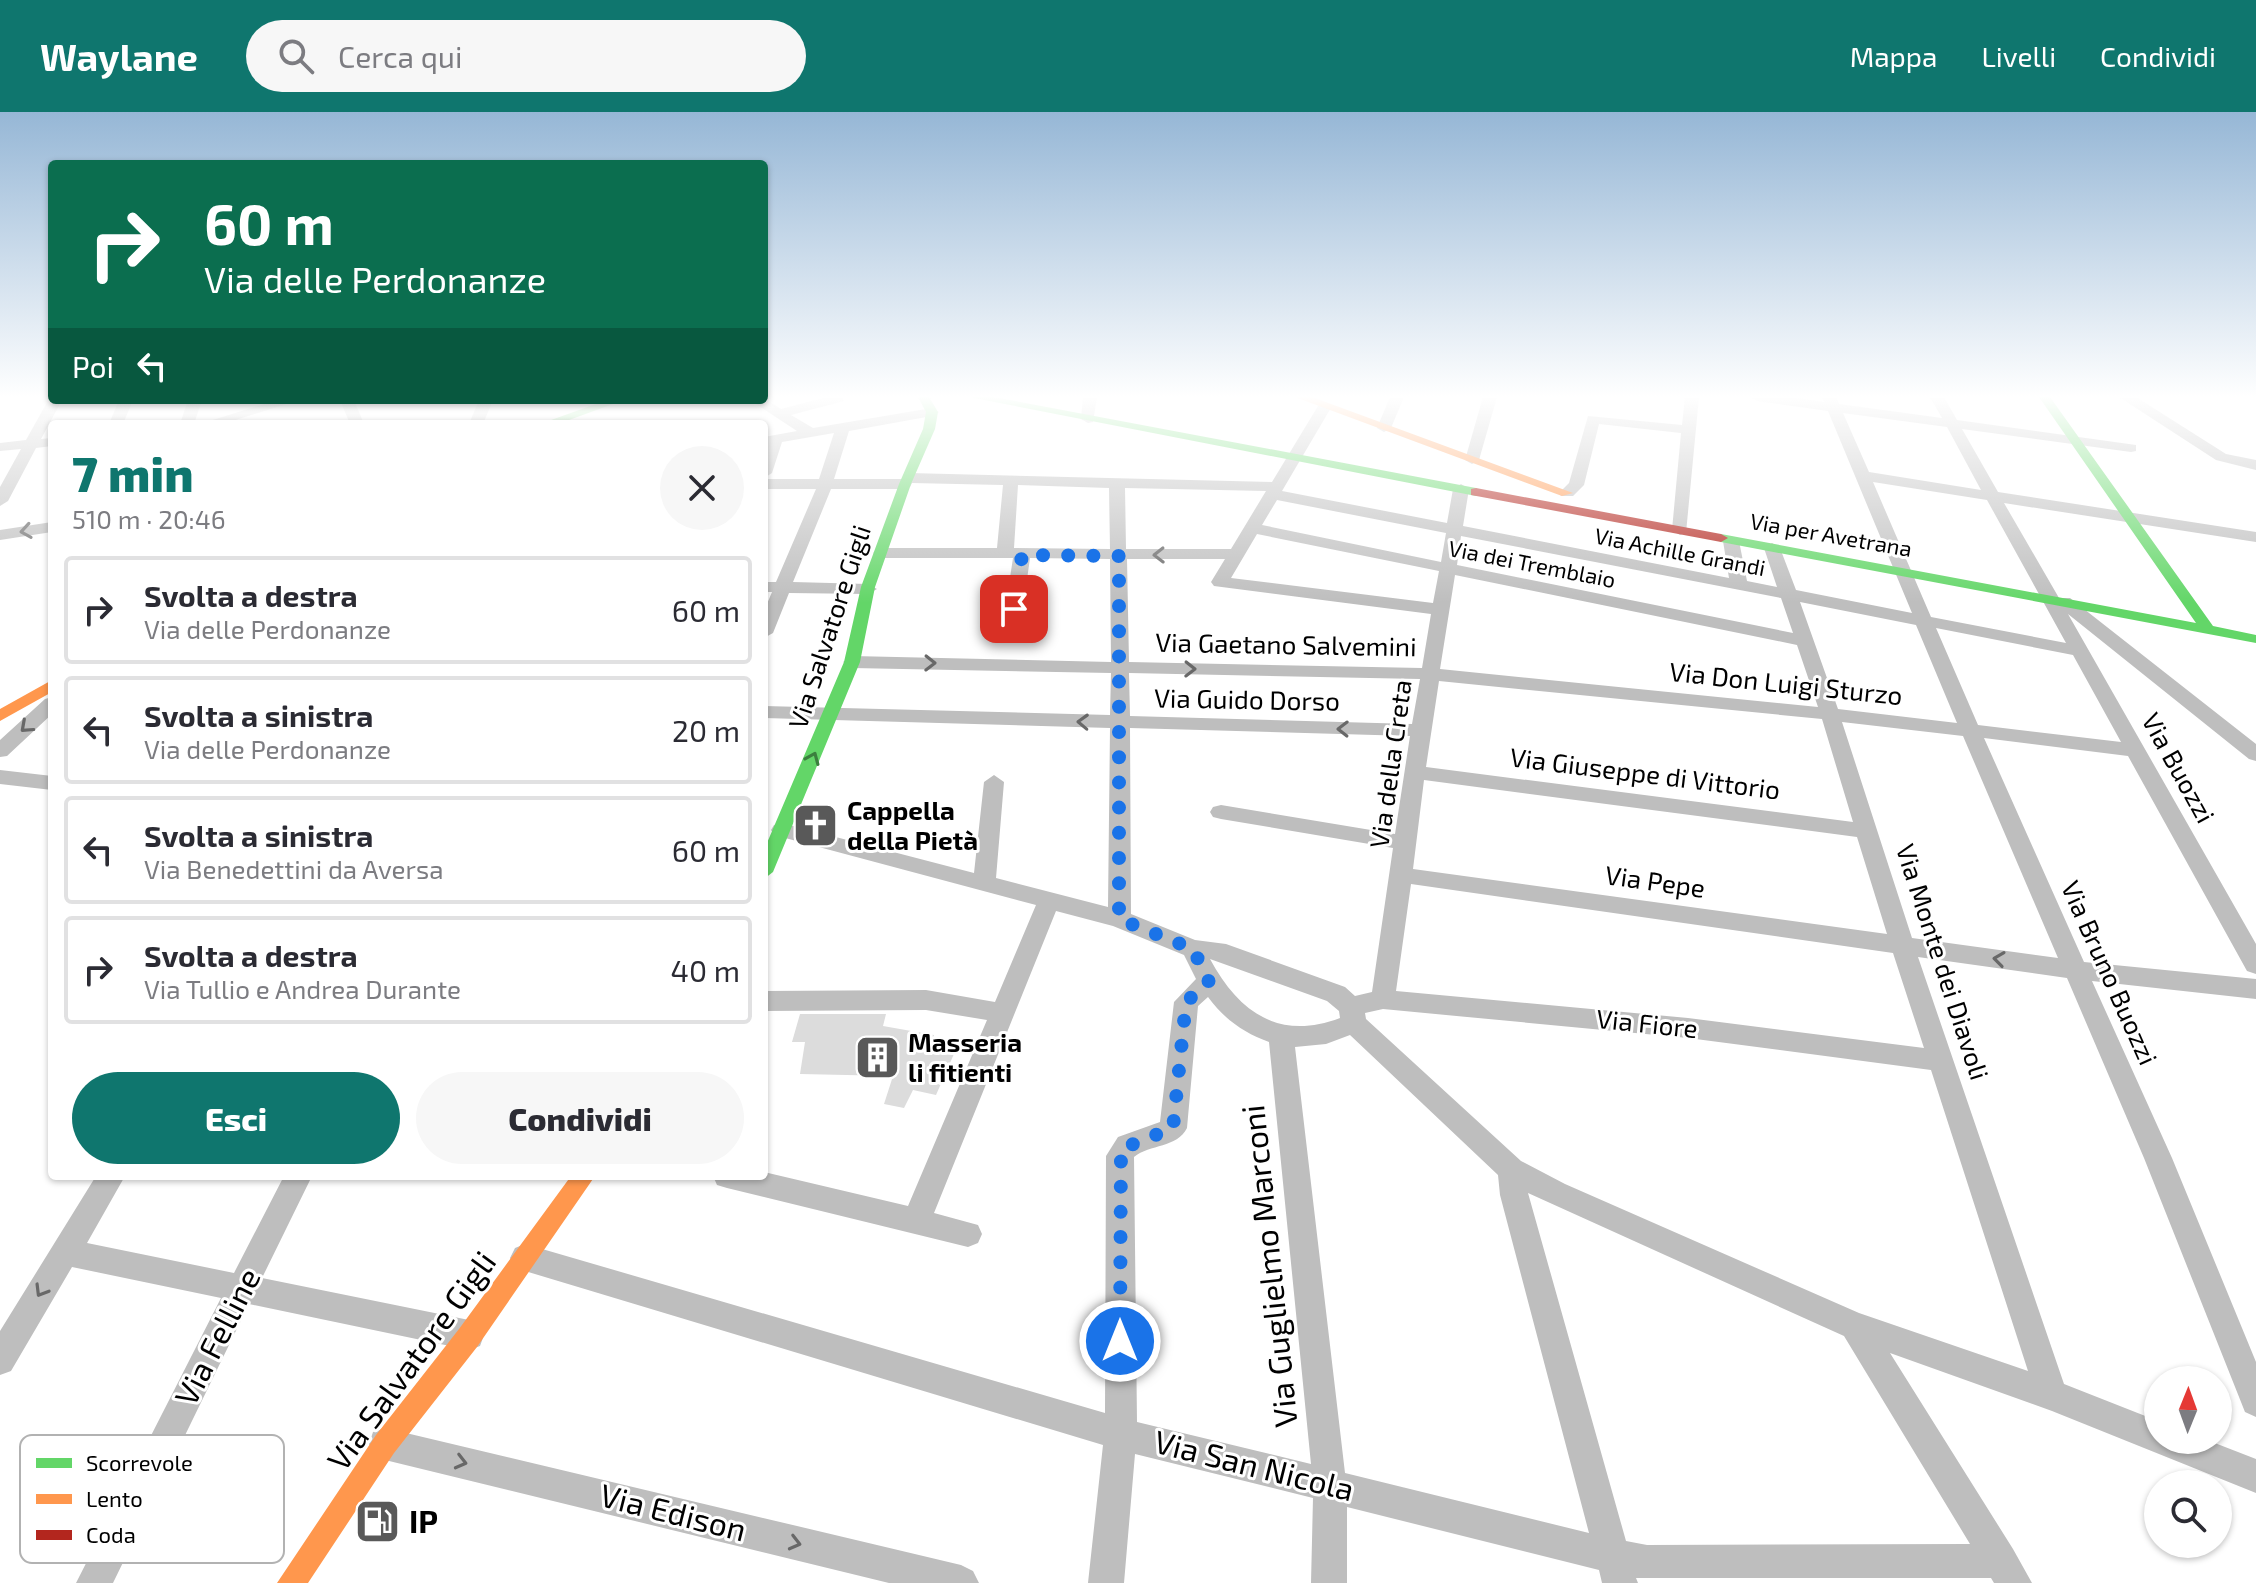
<!DOCTYPE html>
<html lang="it">
<meta charset="utf-8">
<style>
:root{--surface:#fff;--page:#f7f7f7;--text:#2b2b33;--muted:#7c7c81;--line:#e1e1e2;--accent:#0f766e}
body{margin:0;font-family:"Exo 2",sans-serif;background:var(--page);color:var(--text);height:100vh;display:flex;flex-direction:column;font-size:30px;white-space:nowrap}
*{box-sizing:border-box;margin:0}
p{font-size:26px;color:var(--muted)}
.icon{flex:none;width:44px;height:44px;fill:none;stroke:currentColor;stroke-width:2;stroke-linecap:round;stroke-linejoin:round}
.map{position:relative;flex:1;overflow:hidden}
.sheet{position:absolute;left:48px;top:308px;width:720px;height:760px;display:flex;flex-direction:column;background:var(--surface);border-radius:8px;box-shadow:0 2px 6px #0004}
.sheet>*{flex:none}
.guide{position:absolute;left:48px;top:48px;width:720px;height:244px;border-radius:8px;box-shadow:0 2px 6px #0004;background:#0b6e4f;color:#fff;overflow:hidden}
.needle{width:52px;rotate:1deg}
.fabs{position:absolute;left:2144px;top:1254px;display:grid;gap:16px}
.fabs a{display:grid;place-items:center;width:88px;height:88px;border-radius:50%;background:var(--surface);box-shadow:0 2px 6px #0004;font-size:40px}
.pin{position:absolute;display:grid;place-items:center;width:68px;height:68px;color:#fff;margin:-34px;border-radius:16px;box-shadow:0 4px 12px #0006}
.me{position:absolute;width:88px;margin:-44px;rotate:0deg;stroke-linejoin:round;filter:drop-shadow(0 0 6px #0008)}
.turn{display:flex;align-items:center;gap:28px;height:168px;padding:0 24px;font-size:36px}
.turn .icon{width:104px;height:104px;stroke-width:2.5}
.turn b{display:block;font-size:56px;line-height:68px}
.then{display:flex;align-items:center;height:76px;padding:0 24px;background:#0003;gap:16px;font-size:30px}
.round{display:grid;place-items:center;flex:none;width:84px;height:84px;border-radius:42px;background:var(--page)}
.headline{display:flex;align-items:center;justify-content:space-between;height:136px;padding:0 24px}
h1{font-size:48px;font-weight:800;line-height:60px;color:var(--accent)}
.cta{display:flex;gap:16px;margin-top:auto;padding:16px 24px}
.cta a{flex:1;height:92px;border-radius:48px;background:var(--accent);color:#fff;font-size:32px;font-weight:800;line-height:92px;text-align:center}
.cta a+a{background:var(--page);color:var(--text)}
ul{padding:0;list-style:none}
li{display:flex;align-items:center;gap:24px;height:108px;margin:0 16px 12px;padding:0 8px;border:4px solid var(--line);border-radius:8px}
li div{flex:1}
li b{display:block;font-size:30px}
li em{font-style:normal}
header{display:flex;align-items:center;gap:48px;box-sizing:border-box;height:112px;padding:0 40px;background:var(--accent);color:#fff}
header strong{font-size:38px}
nav{display:flex;gap:44px;margin-inline-start:auto;font-size:28px}
.search{width:560px;height:72px;background:var(--page);display:flex;align-items:center;gap:20px;box-sizing:border-box;padding:0 28px;border-radius:44px;color:var(--muted);font-size:30px}
.map>svg:first-child{display:block}
.building{fill:#dcdcdc}
.lines{fill:none;stroke-linecap:round;stroke-linejoin:round}
.street{fill:#bebebe;fill-rule:evenodd}
.fast{fill:#63d668;fill-rule:evenodd}
.slow{fill:#ff974d;fill-rule:evenodd}
.jam{fill:#b3261e;fill-rule:evenodd}
.oneway{stroke:#686868}
.oneway2{stroke:#3b803e}
.route{stroke:#1a73e8;stroke-width:14;stroke-dasharray:0 25.2}
.labels{text-anchor:middle;stroke-width:6;stroke-linejoin:round;paint-order:stroke}
.far-street-label{font-size:22px;fill:#000;stroke:#fff}
.street-label{font-size:26px;fill:#000;stroke:#fff}
.poi-label{font-size:26px;font-weight:bold;fill:#000;stroke:#fff;text-anchor:start}
.near-street-label{font-size:32px;fill:#000;stroke:#fff}
.near-poi-label{font-size:32px;font-weight:bold;fill:#000;stroke:#fff;text-anchor:start}
.key{fill:#fff;stroke:#b2b2b2;stroke-width:2}
.key-label{font-size:22px;fill:#000}
</style>
<header>
<strong>Waylane</strong>
<div class="search"><svg class="icon" aria-label="search" viewBox="0 0 24 24"><circle cx="10" cy="10" r="6"/><path d="M15 15l6 6"/></svg>Cerca qui</div>
<nav><a>Mappa</a><a>Livelli</a><a>Condividi</a></nav>
</header>
<div class="map">
<svg width="2256" height="1471" viewBox="0 0 2256 1471">
<rect width="100%" height="100%" fill="#fff"/>
<!-- building -->
<path class="building" d="M800 902H886L883 914 934 923 932 929 957 935 936 983 913 978 904 996 884 992 893 964 800 962 805 930H792Z"/>
<g class="lines">
<!-- street -->
<path class="street" d="M50 285 62 288 41 327 52 326V334L36 336 8 389 0 394V375L21 337 0 339V331L26 328Z
M827 285H841L844 289 791 303 813 316 932 296 939 300 932 304 849 319 834 367H902L904 363 909 361 1272 370 1318 294 1325 290 1332 294 1282 379 1447 411 1453 377 1461 372 1469 377 1463 414 1729 466 1723 429 1731 424 1739 429 1747 469 1777 475 1764 436 1772 431 1780 436 1796 478 1912 501 1828 299 1757 289 1750 285H1790L1824 290 1822 285H1836L1839 292 1942 306 1930 285H1944L1957 308 2136 333V339L2131 340 1962 317 1998 380 2256 420V430L2004 391 2059 486H2070L2256 632V649L2249 647 2068 502 2256 832V862L2247 859 2128 644 1984 626 2084 850 2256 867V887L2092 869 2172 1046 2256 1250V1305L2245 1300 2144 1046 2067 866 1918 845 2064 1272 2158 1309V1328H2207L2256 1347V1381L2052 1299 1890 1241 2013 1437 2032 1471H1994L1991 1466H1636L1638 1471H1602L1599 1458 1347 1395V1471H1311L1313 1386 1135 1342 1124 1471H1088L1103 1333 515 1156 510 1146 515 1136 525 1132 1105 1301 1106 1044 1118 1025 1160 1010 1174 890 1196 867 1184 843 1113 814 1056 799 934 1101 978 1113 982 1122 978 1131 968 1135 727 1076 717 1073 713 1064H764V1060L908 1094 987 908 926 898 764 899V879L926 878 995 890 1036 793 774 723 771 718 774 713 782 711 974 761 984 670 994 663 1004 670 996 766 1108 795 1110 616 764 606V594L1110 603 1111 561 852 556 843 550 852 544 1111 550 1110 447 1030 446 1019 525 1010 530 1001 525 1013 446H881L873 441 881 436H997L1003 373 912 371 910 375 905 377H831L793 470 868 472 877 477 868 482 789 481 773 521 764 526V499L772 480H764V470H776L816 377H764V367H819L834 321 782 330 772 361 764 366 767 333H764V325L797 319 750 288 764 286 781 297ZM1843 301 1947 315 1981 378 1869 360ZM1873 370 1987 388 2066 531 1931 505ZM1018 373 1109 376 1110 437 1014 436ZM1125 376 1266 379 1231 437H1126ZM1277 388 1446 421 1441 450 1262 413ZM1257 422 1439 459 1433 491 1231 466ZM1461 424 1781 486 1793 521 1457 453ZM1127 447H1225L1211 470 1214 474 1431 502 1422 556 1129 550ZM1455 463 1797 533 1818 595 1440 557ZM1800 490 1916 513 1957 611 1838 597ZM1936 516 2073 543 2121 630 1978 613ZM1129 561 1420 567 1412 612 1130 604ZM1439 569 1822 607 1853 710 1426 655ZM1842 610 1963 624 2058 846 1912 826ZM1130 616 1410 624 1395 722 1221 693 1213 695 1210 700 1213 705 1221 707 1393 736 1372 880 1355 884 1345 875 1226 832 1195 828 1131 802ZM1424 668 1857 725 1887 822 1413 757ZM1411 772 1893 841 1924 936 1688 906 1396 879ZM1210 847 1327 889 1339 899 1340 906C1280 929 1239 901 1210 847ZM1208 885C1224 907 1244 921 1269 930L1311 1352 1137 1310 1134 1045C1150 1032 1177 1036 1187 1016L1198 894ZM1383 897 1688 926 1931 958 2028 1259 1859 1201 1565 1072 1521 1049 1366 907 1365 901ZM1350 923 1498 1063 1500 1083 1589 1421 1345 1361 1295 935 1326 932ZM1528 1081 1844 1224 1970 1432 1647 1433 1626 1429Z
M1083 285H1097L1093 310 1088 311 1081 307Z
M1390 285H1404L1391 316 1384 320 1377 316Z
M1483 285H1497L1479 348 1472 352 1465 348Z
M1685 285H1699L1686 421 1680 423 1672 418 1681 321 1599 312 1584 373 1573 384H1561L1559 381 1569 371 1588 304 1682 313Z
M2119 285H2136L2226 342 2256 348V358L2216 348Z
M119 288H133L123 312H109Z
M188 288H202L194 312H180Z
M277 288H299L223 312H200Z
M340 288H354L364 312H350Z
M479 288H493L483 312H469Z
M52 410V420L0 428V418Z
M52 585V602L7 644 0 645V628L45 587Z
M0 658 52 664V678L0 672Z
M96 1064H125L87 1131 234 1161 284 1064H312L262 1166 469 1208 480 1212 484 1223 480 1234 469 1238 249 1192 113 1471H76L221 1186 72 1155 11 1259 0 1263V1219Z
M385 1316 961 1453 973 1459 979 1471H889L385 1348 373 1344 369 1332 373 1320Z"/>
<!-- fast -->
<path class="fast" d="M918 285H929L938 300 935 317 911 372 875 475 860 550 773 760 764 767V738L844 550 861 475 899 372 923 317 926 300Z
M969 285H994L1476 376 1482 380 1476 384Z
M2039 285H2050L2213 514 2256 523V531L1721 430 1714 426 1721 422 2196 511Z
M607 288H624L558 312H540Z"/>
<!-- slow -->
<path class="slow" d="M1295 285H1312L1573 381 1562 384Z
M52 568V580L0 609V597Z
M571 1064H595L477 1235 394 1341 308 1471H277L376 1323 459 1217Z"/>
<!-- jam -->
<path class="jam" d="M1476 376 1721 422 1728 426 1721 430 1471 383V377Z"/>
</g>
<!-- one-way arrows -->
<defs><path id="oneway-chevron" d="M-2-3.5L2.5 0L-2 3.5" fill="none" stroke-width="1.6" stroke-linecap="round" stroke-linejoin="round" transform="scale(2)"/></defs>
<g class="oneway">
<use href="#oneway-chevron" transform="translate(26 419) rotate(171)"/>
<use href="#oneway-chevron" transform="translate(1159 443) rotate(179)"/>
<use href="#oneway-chevron" transform="translate(930 551) rotate(1)"/>
<use href="#oneway-chevron" transform="translate(1190 557) rotate(1)"/>
<use href="#oneway-chevron" transform="translate(1083 610) rotate(-178)"/>
<use href="#oneway-chevron" transform="translate(26 615) rotate(138)"/>
<use href="#oneway-chevron" transform="translate(1343 617) rotate(-179)"/>
<use href="#oneway-chevron" transform="translate(1999 847) rotate(-172)"/>
<use href="#oneway-chevron" transform="translate(41 1179) rotate(121)"/>
<use href="#oneway-chevron" transform="translate(461 1350) rotate(14)"/>
<use href="#oneway-chevron" transform="translate(795 1431) rotate(14)"/>
</g>
<use class="oneway2" href="#oneway-chevron" transform="translate(813 646) rotate(-67)"/>
<!-- sky -->
<linearGradient id="sky" x2="0" y2="1"><stop stop-color="#96b7d6"/><stop offset="0.58" stop-color="#fff"/><stop offset="1" stop-color="#fff" stop-opacity="0"/></linearGradient>
<rect width="2256" height="491" fill="url(#sky)"/>
<g class="lines">
<!-- route -->
<path class="route" d="M1014 497 1022 443 1119 444V807L1193 837 1209 870 1186 890 1173 1016 1121 1037 1120 1229"/>
</g>
<!-- icons -->
<defs>
<symbol id="church-square" viewBox="-11 -11 22 22"><rect x="-9" y="-9" width="18" height="18" rx="4" fill="#595959" stroke="#fff"/><path d="M-1.2-6h2.4v3.5h3.3v2.4h-3.3V6h-2.4V-.1h-3.3v-2.4h3.3Z" fill="#fff"/></symbol>
<symbol id="building-square" viewBox="-11 -11 22 22"><rect x="-9" y="-9" width="18" height="18" rx="4" fill="#595959" stroke="#fff"/><path d="M-4-6H4V6H1V3H-1V6H-4ZM-2.5-4.3h1.7v1.8h-1.7ZM.8-4.3h1.7v1.8H.8ZM-2.5-1h1.7V.8h-1.7ZM.8-1h1.7V.8H.8Z" fill="#fff"/></symbol>
<symbol id="fuel-square" viewBox="-11 -11 22 22"><rect x="-9" y="-9" width="18" height="18" rx="4" fill="#595959" stroke="#fff"/><path d="M-5.5-6h7V0h2V4h1.3V-2.5L3-4.5l.8-.8L6-3V5H2.5V1h-1V6h-7ZM-4.2-4.7v3.2H.2V-4.7Z" fill="#fff"/></symbol>
</defs>
<g fill-rule="evenodd">
<use href="#church-square" x="790" y="688" width="51" height="51"/>
<use href="#building-square" x="852" y="920" width="51" height="51"/>
<use href="#fuel-square" x="352" y="1384" width="51" height="51"/>
</g>
<g class="labels">
<!-- far-street labels -->
<g class="far-street-label">
<text transform="translate(1831 423) rotate(10)" y="8">Via per Avetrana</text>
<text transform="translate(1680 440) rotate(11)" y="8">Via Achille Grandi</text>
<text transform="translate(1532 452) rotate(11)" y="8">Via dei Tremblaio</text>
</g>
<!-- street labels -->
<g class="street-label">
<text transform="translate(830 515) rotate(-72)" y="9">Via Salvatore Gigli</text>
<text transform="translate(1286 533) rotate(1)" y="9">Via Gaetano Salvemini</text>
<text transform="translate(1786 572) rotate(6)" y="9">Via Don Luigi Sturzo</text>
<text transform="translate(1247 588) rotate(1)" y="9">Via Guido Dorso</text>
<text transform="translate(1391 652) rotate(-82)" y="9">Via della Creta</text>
<text transform="translate(2178 656) rotate(61)" y="9">Via Buozzi</text>
<text transform="translate(1645 662) rotate(7)" y="9">Via Giuseppe di Vittorio</text>
<text transform="translate(1655 770) rotate(8)" y="9">Via Pepe</text>
<text transform="translate(1942 850) rotate(72)" y="9">Via Monte dei Diavoli</text>
<text transform="translate(2109 861) rotate(66)" y="9">Via Bruno Buozzi</text>
<text transform="translate(1647 912) rotate(6)" y="9">Via Fiore</text>
</g>
<!-- poi labels -->
<g class="poi-label">
<text x="847" y="708">Cappella<tspan x="847" dy="30">della Pietà</tspan></text>
<text x="908" y="940">Masseria<tspan x="908" dy="30">li fitienti</tspan></text>
</g>
<!-- near-street labels -->
<g class="near-street-label">
<text transform="translate(1270 1154) rotate(-96)" y="11">Via Guglielmo Marconi</text>
<text transform="translate(218 1225) rotate(-63)" y="11">Via Felline</text>
<text transform="translate(412 1249) rotate(-54)" y="11">Via Salvatore Gigli</text>
<text transform="translate(1254 1354) rotate(14)" y="11">Via San Nicola</text>
<text transform="translate(673 1401) rotate(14)" y="11">Via Edison</text>
</g>
<!-- near-poi labels -->
<g class="near-poi-label">
<text x="409" y="1421">IP</text>
</g>
</g>
<!-- legend -->
<rect x="20" y="1323" width="264" height="128" rx="12" class="key"/>
<rect x="36" y="1346" width="36" height="10" fill="#63d668"/>
<rect x="36" y="1382" width="36" height="10" fill="#ff974d"/>
<rect x="36" y="1418" width="36" height="10" fill="#b3261e"/>
<g class="key-label">
<text x="86" y="1359">Scorrevole</text>
<text x="86" y="1395">Lento</text>
<text x="86" y="1431">Coda</text>
</g>
</svg>
<div class="fabs">
<a><svg class="needle" viewBox="-14 -14 28 28"><path d="M0-13l5 13h-10z" fill="#e53935"/><path d="M0 13l5-13h-10z" fill="#7c7c81"/></svg></a>
<a><svg class="icon" aria-label="search" viewBox="0 0 24 24"><circle cx="10" cy="10" r="6"/><path d="M15 15l6 6"/></svg></a>
</div>
<div class="pin" style="left:1014px;top:497px;background:#d93025"><svg class="icon" aria-label="arrive" viewBox="0 0 24 24"><path d="M6 21V4h12l-3 4 3 4H6"/></svg></div>
<svg class="me" style="left:1120px;top:1229px" viewBox="-20 -20 40 40"><circle r="17" fill="#1a73e8" stroke="#fff" stroke-width="3"/><path d="M0-11L8 9 0 5-8 9z" fill="#fff"/></svg>
<div class="guide">
<div class="turn"><svg class="icon" aria-label="right" viewBox="0 0 24 24"><path d="M7 20v-9h11M14 6l5 5-5 5"/></svg><div><b>60 m</b>Via delle Perdonanze</div></div>
<div class="then">Poi<svg class="icon" aria-label="left" viewBox="0 0 24 24"><path d="M17 20v-9H6M10 6l-5 5 5 5"/></svg></div>
</div>
<section class="sheet">
<div class="headline"><div><h1>7 min</h1><p>510 m · 20:46</p></div><a class="round"><svg class="icon" aria-label="close" viewBox="0 0 24 24"><path d="M6 6l12 12M18 6L6 18"/></svg></a></div>
<ul>
<li><svg class="icon" aria-label="right" viewBox="0 0 24 24"><path d="M7 20v-9h11M14 6l5 5-5 5"/></svg><div><b>Svolta a destra</b><p>Via delle Perdonanze</p></div><em>60 m</em></li>
<li><svg class="icon" aria-label="left" viewBox="0 0 24 24"><path d="M17 20v-9H6M10 6l-5 5 5 5"/></svg><div><b>Svolta a sinistra</b><p>Via delle Perdonanze</p></div><em>20 m</em></li>
<li><svg class="icon" aria-label="left" viewBox="0 0 24 24"><path d="M17 20v-9H6M10 6l-5 5 5 5"/></svg><div><b>Svolta a sinistra</b><p>Via Benedettini da Aversa</p></div><em>60 m</em></li>
<li><svg class="icon" aria-label="right" viewBox="0 0 24 24"><path d="M7 20v-9h11M14 6l5 5-5 5"/></svg><div><b>Svolta a destra</b><p>Via Tullio e Andrea Durante</p></div><em>40 m</em></li>
</ul>
<div class="cta"><a>Esci</a><a>Condividi</a></div>
</section>
</div>
